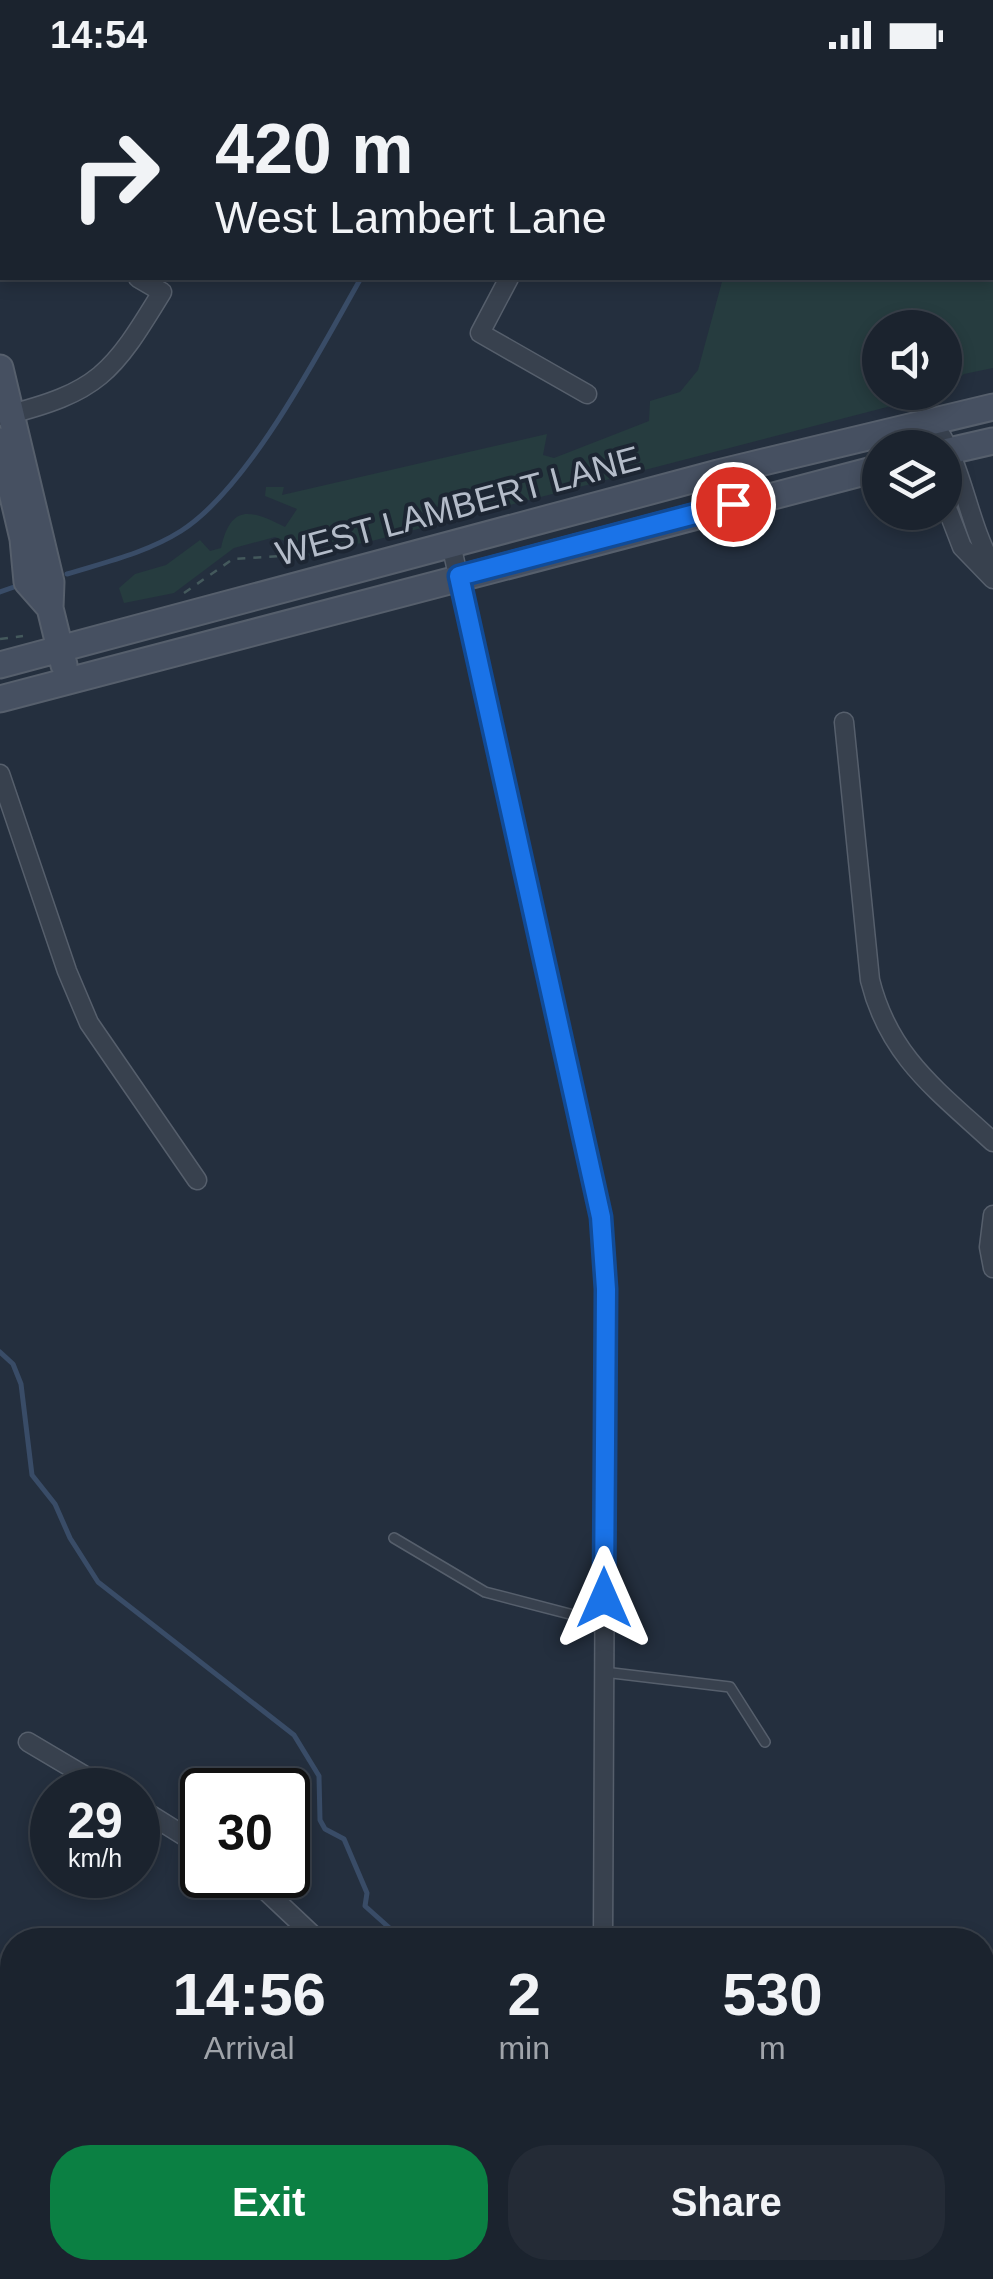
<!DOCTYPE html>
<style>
:root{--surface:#1b232e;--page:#242b36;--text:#f1f3f6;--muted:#a0a4aa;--line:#39404a;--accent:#0b8043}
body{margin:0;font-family:Helvetica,sans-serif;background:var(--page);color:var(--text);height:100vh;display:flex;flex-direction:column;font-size:38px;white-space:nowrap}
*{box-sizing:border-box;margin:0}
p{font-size:32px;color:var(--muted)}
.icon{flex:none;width:55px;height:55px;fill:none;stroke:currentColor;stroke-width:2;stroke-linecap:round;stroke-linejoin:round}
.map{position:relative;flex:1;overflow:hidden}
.side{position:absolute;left:0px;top:1858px;width:995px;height:352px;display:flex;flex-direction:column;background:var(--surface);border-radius:40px 40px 0 0;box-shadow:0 5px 15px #0003,0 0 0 2px var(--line)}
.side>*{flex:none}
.banner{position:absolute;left:0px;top:0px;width:995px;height:210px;box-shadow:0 5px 15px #0003,0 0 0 2px var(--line);background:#1b232e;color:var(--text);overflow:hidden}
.tools{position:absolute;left:862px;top:240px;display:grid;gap:20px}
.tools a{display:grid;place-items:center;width:100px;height:100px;border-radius:50%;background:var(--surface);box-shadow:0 5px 15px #0003,0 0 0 2px var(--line);font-size:50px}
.speed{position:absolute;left:30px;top:1698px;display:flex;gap:20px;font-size:50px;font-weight:700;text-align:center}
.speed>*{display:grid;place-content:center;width:130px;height:130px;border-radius:50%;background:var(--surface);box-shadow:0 5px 15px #0003,0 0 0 2px var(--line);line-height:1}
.speed small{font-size:25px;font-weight:400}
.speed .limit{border:5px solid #111;border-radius:15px;background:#fff;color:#111}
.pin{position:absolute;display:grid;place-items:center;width:85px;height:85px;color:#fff;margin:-42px;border:5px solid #fff;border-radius:50%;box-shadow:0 2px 10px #0007}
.me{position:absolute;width:110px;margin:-55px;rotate:0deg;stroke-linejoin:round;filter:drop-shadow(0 0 8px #0008)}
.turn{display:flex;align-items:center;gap:35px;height:210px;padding:0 50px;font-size:45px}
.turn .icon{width:130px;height:130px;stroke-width:2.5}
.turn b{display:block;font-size:70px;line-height:85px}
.eta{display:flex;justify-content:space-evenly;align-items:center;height:170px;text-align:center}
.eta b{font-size:60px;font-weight:700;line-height:70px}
.primary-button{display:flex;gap:20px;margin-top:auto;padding:20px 50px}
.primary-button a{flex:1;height:115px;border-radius:40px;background:var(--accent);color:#fff;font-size:40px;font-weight:700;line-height:115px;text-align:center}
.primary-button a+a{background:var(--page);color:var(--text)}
.status{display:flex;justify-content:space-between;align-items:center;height:70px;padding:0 50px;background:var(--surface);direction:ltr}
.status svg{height:28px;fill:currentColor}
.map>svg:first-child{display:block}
.green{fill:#263c3f}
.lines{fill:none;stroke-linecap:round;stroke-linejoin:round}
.stream{stroke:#394c67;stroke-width:5}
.lane-casing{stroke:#565f6c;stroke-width:12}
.street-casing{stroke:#565f6c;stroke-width:21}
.secondary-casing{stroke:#565f6c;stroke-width:29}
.path{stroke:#44595c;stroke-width:2.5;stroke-dasharray:8 8;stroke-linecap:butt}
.lane{stroke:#38414e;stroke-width:9}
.street{stroke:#38414e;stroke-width:18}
.secondary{stroke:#465061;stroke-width:25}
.route-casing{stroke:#114b97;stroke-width:25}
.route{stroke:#1a73e8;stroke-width:18}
.labels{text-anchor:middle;stroke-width:8;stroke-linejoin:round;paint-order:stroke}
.street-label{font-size:35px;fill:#b4bcc9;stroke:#1d2633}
</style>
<div class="status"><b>14:54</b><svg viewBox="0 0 49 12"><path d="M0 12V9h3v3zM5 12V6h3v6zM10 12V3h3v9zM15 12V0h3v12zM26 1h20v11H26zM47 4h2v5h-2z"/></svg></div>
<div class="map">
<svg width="993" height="2209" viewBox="0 0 993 2209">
<rect width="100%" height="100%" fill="#242f3e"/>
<!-- green -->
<path class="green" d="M993 56V298L964 304 945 319V258H880V322L941 323 364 473 304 479 275 467 234 478 174 523 124 533 119 518 135 504 166 495 200 470 210 481 221 478C231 433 251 440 285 457L297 439 265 426 266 417H284L282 425 547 364 543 385 554 388 649 351 650 331 680 322 698 300 723 208H992Z"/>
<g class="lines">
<!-- stream -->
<path class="stream" d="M478 2 480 0
M67 504C106 492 146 483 181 461 250 417 320 280 361 208
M0 522 14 517
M0 1282 13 1294 21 1314 32 1405 55 1434 70 1468 98 1512 294 1665 319 1706 320 1750 325 1759 344 1769 367 1823 365 1836 403 1870
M576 2198 583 2209"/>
<defs>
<path id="lane" d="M394 1468 485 1522 585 1548 602 1561
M604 1602 730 1617 765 1672"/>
<path id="street" d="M48 0V2
M197 0 202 2
M783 0 785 2
M625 2 626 0
M827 2 835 0
M509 208 480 263 587 324
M3 346C99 322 112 304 162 222L138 208
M932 351C964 395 966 450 993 497
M945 433 962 477 993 509
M451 474 601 1147 606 1219 603 1870
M844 652 870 910C889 987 938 1021 993 1072
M0 704 67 901 89 953 197 1110
M993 1145 989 1177 993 1198
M28 1672 109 1720
M138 1737 202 1777
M249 1805 318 1870
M184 2198 199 2209
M248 2198V2209
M897 2209 898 2198"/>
<path id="secondary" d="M0 298 51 512 50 538 64 595
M0 371 23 469 27 512 50 538
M945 382 993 371
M0 595 718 403 993 337
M0 629 880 398"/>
</defs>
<!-- lane casing -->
<use href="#lane" class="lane-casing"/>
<!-- street casing -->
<use href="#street" class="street-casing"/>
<!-- secondary casing -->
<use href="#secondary" class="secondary-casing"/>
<!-- path -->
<path class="path" d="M184 523 233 489 331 483
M0 569 23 566"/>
<!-- lane -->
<use href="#lane" class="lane"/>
<!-- street -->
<use href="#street" class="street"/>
<!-- secondary -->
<use href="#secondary" class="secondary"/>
</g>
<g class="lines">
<defs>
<path id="route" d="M604 1528 606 1219 601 1147 459 506 733 434"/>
</defs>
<!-- route casing -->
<use href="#route" class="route-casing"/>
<!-- route -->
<use href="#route" class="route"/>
</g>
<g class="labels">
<!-- street labels -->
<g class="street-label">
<text transform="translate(458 436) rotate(-15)" y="12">WEST LAMBERT LANE</text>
</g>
</g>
</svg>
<div class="tools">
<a><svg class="icon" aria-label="sound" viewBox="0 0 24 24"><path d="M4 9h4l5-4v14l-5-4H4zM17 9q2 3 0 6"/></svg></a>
<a><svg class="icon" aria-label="layers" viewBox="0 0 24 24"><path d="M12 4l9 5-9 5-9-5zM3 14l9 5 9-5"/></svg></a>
</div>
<div class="speed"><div>29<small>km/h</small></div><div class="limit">30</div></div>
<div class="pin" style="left:733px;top:434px;background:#d93025"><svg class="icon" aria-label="arrive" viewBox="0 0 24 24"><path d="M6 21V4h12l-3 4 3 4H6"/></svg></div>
<svg class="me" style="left:604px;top:1528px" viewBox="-20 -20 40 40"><path d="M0-17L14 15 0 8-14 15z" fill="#1a73e8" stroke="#fff" stroke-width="4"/></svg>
<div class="banner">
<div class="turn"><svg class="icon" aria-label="right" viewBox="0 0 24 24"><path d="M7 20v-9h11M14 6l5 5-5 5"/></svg><div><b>420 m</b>West Lambert Lane</div></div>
</div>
<section class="side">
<div class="eta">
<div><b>14:56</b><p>Arrival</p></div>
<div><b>2</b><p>min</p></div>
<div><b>530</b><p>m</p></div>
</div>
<div class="primary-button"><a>Exit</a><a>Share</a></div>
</section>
</div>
